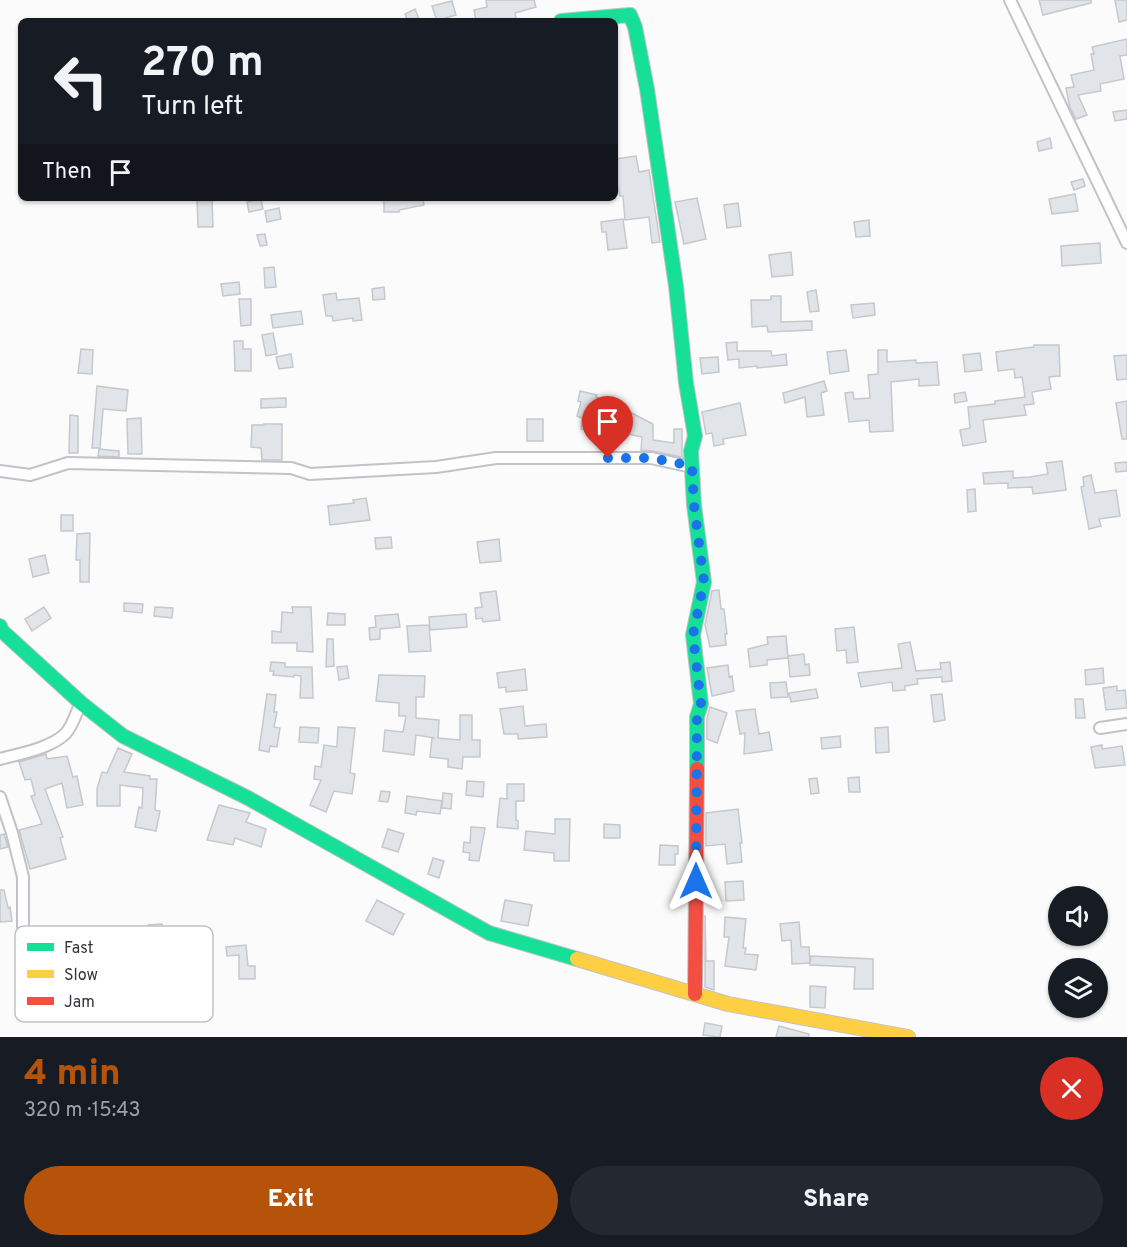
<!DOCTYPE html>
<meta charset="utf-8">
<style>
:root{--surface:#171b24;--page:#242831;--text:#f1f3f6;--muted:#9ea1a6;--accent:#b45309}
body{margin:0;font-family:Overpass,sans-serif;background:var(--page);color:var(--text);height:100vh;display:flex;flex-direction:column;font-size:22px;white-space:nowrap}
*{box-sizing:border-box;margin:0}
p{font-size:20px;color:var(--muted)}
.icon{flex:none;width:33px;height:33px;fill:none;stroke:currentColor;stroke-width:2;stroke-linecap:round;stroke-linejoin:round}
.map{position:relative;height:1037px;overflow:hidden}
.details{display:flex;flex-direction:column;background:var(--surface);flex:1}
.details>*{flex:none}
.top-card{position:absolute;left:18px;top:18px;width:600px;height:183px;border-radius:9px;box-shadow:0 2px 4px #0004;background:#171b24;color:var(--text);overflow:hidden}
.controls{position:absolute;left:1048px;top:886px;display:grid;gap:12px}
.controls a{display:grid;place-items:center;width:60px;height:60px;border-radius:50%;background:var(--surface);box-shadow:0 2px 4px #0004;font-size:30px}
.pin{position:absolute;display:grid;place-items:center;width:51px;height:51px;color:#fff;margin:-62px -26px;border-radius:50% 50% 50% 0;rotate:-45deg;box-shadow:0 0 6px #0007}
.pin .icon{rotate:45deg}
.me{position:absolute;width:66px;margin:-33px;rotate:0deg;stroke-linejoin:round;filter:drop-shadow(0 0 4px #0008)}
.turn{display:flex;align-items:center;gap:21px;height:126px;padding:0 24px;font-size:27px}
.turn .icon{width:78px;height:78px;stroke-width:2.5}
.turn b{display:block;font-size:42px;line-height:51px}
.then{display:flex;align-items:center;height:57px;padding:0 24px;background:#0003;gap:12px;font-size:22px}
.round{display:grid;place-items:center;flex:none;width:63px;height:63px;border-radius:32px;background:var(--page)}
.headline{display:flex;align-items:center;justify-content:space-between;height:102px;padding:0 24px}
h1{font-size:36px;font-weight:800;line-height:45px;color:var(--accent)}
.button{display:flex;gap:12px;margin-top:auto;padding:12px 24px}
.button a{flex:1;height:69px;border-radius:36px;background:var(--accent);color:#fff;font-size:24px;font-weight:800;line-height:69px;text-align:center}
.button a+a{background:var(--page);color:var(--text)}
.map>svg:first-child{display:block}
.building{fill:#e1e4e9;stroke:#c5c8cc;stroke-width:1.5}
.lines{fill:none;stroke-linecap:round;stroke-linejoin:round}
.street-casing{stroke:#c2c2c7;stroke-width:14}
.fast-casing{stroke:#c2c2c7;stroke-width:16}
.slow-casing{stroke:#c2c2c7;stroke-width:16}
.jam-casing{stroke:#c2c2c7;stroke-width:16}
.street{stroke:#fefefe;stroke-width:10}
.fast{stroke:#16e098;stroke-width:14}
.slow{stroke:#ffcf43;stroke-width:14}
.jam{stroke:#f24e42;stroke-width:14}
.route{stroke:#1a73e8;stroke-width:10;stroke-dasharray:0 18}
.key{fill:#fff;stroke:#c2c2c5;stroke-width:1.5}
.key-label{font-size:16px;fill:#34343e}
</style>
<div class="map">
<svg width="1127" height="1037" viewBox="0 0 1127 1037">
<rect width="100%" height="100%" fill="#fbfbfb"/>
<!-- building -->
<path class="building" d="M486 0H534L536 7 515 13 517 21H476L474 10 487 7Z
M1039 0H1091V3L1043 15Z
M1115 0H1127V20L1119 22Z
M452 1 456 15 445 18 446 21H437L432 6Z
M415 9 420 21H408L405 14Z
M1127 39V55L1120 56 1124 79 1100 84 1101 91 1078 95 1087 115 1076 119 1070 108 1066 88 1074 87 1071 75 1094 70 1091 54H1094L1092 47Z
M1127 110V119L1115 121 1113 112Z
M1050 138 1052 148 1039 151 1037 142Z
M636 156 639 172 649 170 660 242 652 243 649 217 625 220 623 196H620L615 173V159Z
M1083 179 1085 186 1074 190 1071 182Z
M1075 194 1078 211 1052 214 1049 199Z
M197 198H212L213 227H198Z
M384 198H423L424 205 399 210V212H384Z
M697 198 706 239 684 244 675 202Z
M261 199 263 209 249 212 247 202Z
M738 203 741 226 727 228 724 205Z
M279 208 281 219 267 222 265 211Z
M623 219 627 248 608 250 606 232H602L601 222Z
M869 220 870 236 856 237 854 222Z
M265 234 267 245 260 246 257 235Z
M1100 243 1101 263 1062 266 1061 246Z
M791 252 793 275 772 277 769 255Z
M274 267 276 287 265 288 264 268Z
M239 282 240 294 223 296 221 284Z
M384 287 385 299 373 300 372 289Z
M816 290 819 311 810 312 807 292Z
M336 293 337 300 359 298 362 320 353 321V318L333 321 332 316H326L323 295Z
M771 296H781V322L812 321V330L768 332 767 326 752 327 751 300H771Z
M239 299H251V325L241 326Z
M874 303 875 315 853 318 851 305Z
M301 311 303 324 273 328 271 315Z
M273 333 277 354 266 356 262 335Z
M234 341H243V349H251V371H235Z
M737 342V351H771L772 356 786 354 787 365 757 368V366L739 368V359L728 360 726 343Z
M1034 345H1059L1060 376 1049 377 1051 389 1032 392 1034 404 1024 405 1026 415 983 420 986 442 963 446 960 430 970 428 968 407 995 404V401L1025 397 1022 377 1015 378 1014 369 998 371 996 352 1034 347Z
M81 349 93 350 92 374 78 373Z
M846 350 849 371 830 374 827 352Z
M878 350H887V362L916 360V363L937 362 939 385 919 386V379L891 382 893 431 870 432 869 420 849 422 845 393 853 392 854 399 870 398 868 375 878 374Z
M980 353 982 370 965 372 963 355Z
M291 354 293 367 279 369 276 357Z
M1127 355V379L1117 380 1114 356Z
M718 357 719 372 702 374 700 358Z
M824 381 827 391 821 393 824 415 807 417 805 397 785 403 783 393Z
M97 386 128 390 126 411 103 409 100 448H92Z
M580 391 597 395 596 397 610 402 653 424V440L674 443V429H682V457L652 451 641 450 642 437 624 433 612 427 611 433 581 429 582 418 577 416 581 402 578 401Z
M965 392 967 401 955 403 954 394Z
M286 398V407L261 408V399Z
M1127 401V439H1122L1116 403Z
M740 403 746 435 723 439 724 444 714 446 712 433 706 434 702 412Z
M70 415 78 416V453H69Z
M141 418 142 454H128L127 419Z
M527 419H543V441H527Z
M264 424H282V460H262L261 448 251 447 252 425H264Z
M99 449 119 451V457L98 456Z
M1062 461 1066 490 1033 494 1032 487 1008 488V483L984 484 983 473 1013 471V478L1030 477 1048 474 1046 463Z
M1127 462V471L1116 472 1115 463Z
M1091 475 1095 493 1116 490 1120 516 1099 519 1101 526 1089 529 1081 487 1084 486 1083 477Z
M975 489 976 511 968 512 967 490Z
M366 498 370 520 330 525 328 506 354 503 353 500Z
M61 515H73V531H61Z
M90 533 89 582H80V560H76L77 534Z
M391 537 392 548 376 549 375 538Z
M499 539 501 561 480 563 477 542Z
M45 555 49 573 33 577 29 559Z
M719 590 721 609H724L727 634H725L726 645 710 647 705 625 712 591Z
M496 591 500 620 483 622 482 618 476 619 475 608 482 607 480 593Z
M124 603 143 604 142 613 124 611Z
M44 607 51 618 32 631 25 619Z
M155 607 173 608 172 618 154 616Z
M292 607H311L313 652 297 651V643H272V631L281 632 282 612 293 613Z
M328 613 345 614V625H327Z
M398 614 400 627 380 629V639L370 640 369 628 376 627 375 616Z
M466 614 467 627 430 630 429 617Z
M429 625 431 651 409 652 407 626Z
M854 627 858 662 847 663 846 650 837 651 835 629Z
M786 636 788 658 767 660V665L750 667 748 649 768 644 767 637Z
M327 639H333L334 666 326 667Z
M910 642 916 671 941 669 940 663 950 662 952 681 942 682V677L917 679 918 684 905 686V690L893 691 892 682 861 687 858 673 902 668 898 644Z
M804 654 805 665 809 664 810 675 790 677 788 656Z
M271 662 285 663V667H312L313 698H300L301 676 294 675V677L273 675 274 671H270Z
M728 665 729 677 732 676 734 691 712 696 707 668Z
M347 666 349 678 339 680 337 667Z
M1103 668 1104 683 1086 685 1085 670Z
M525 669 527 690 506 692V687L499 688 497 673Z
M379 675 425 676 424 697H416V718L439 720 438 738 460 740V715H472V740H480V757H463L462 769 448 767V759L430 757 432 738H435L416 735 414 755 383 751 385 730 403 732 406 716H399V703L376 701Z
M786 682 788 697 771 698 770 683Z
M1117 686V691L1125 690 1127 708 1106 710 1103 688Z
M816 689 818 698 791 702 789 693Z
M267 694 276 695 274 712H277L274 727 280 728 277 747 270 746 269 752 259 750Z
M942 694 945 720 934 722 931 695Z
M1075 699H1083L1085 718H1076Z
M523 706 525 726 546 724 547 737 518 739V734H504L500 709Z
M710 707 727 713 717 743 707 739V718Z
M755 709 759 734 769 732 772 750 744 754 745 733 740 734 736 711Z
M300 727 319 728 318 743 299 742Z
M338 727 355 728 350 773 355 774 352 794 334 791 326 812 310 805 321 780 314 779 315 766 321 767 324 745 337 747Z
M888 727 889 752 876 753 875 728Z
M840 736 841 747 822 749 821 738Z
M1102 745V749L1122 746 1125 765 1095 768 1091 747Z
M118 748 132 754 124 772 150 776V779H157L155 810 160 811 156 831 135 827 139 807 142 808 143 788 120 785V806H97V789L102 772 107 773Z
M46 754 47 759 67 756 73 777 77 776 83 805 67 808 62 783 45 789 63 837 60 838 66 859 30 869 19 830 42 824 31 796 35 795 31 779 25 780 19 762Z
M859 777 860 792H849L848 778Z
M817 778 819 793 811 794 809 779Z
M467 781 484 782 483 797 466 795Z
M507 784H524V801H516V820L518 821V829L497 827 500 798 507 799Z
M381 791 390 792 388 802 379 801Z
M443 793 452 794 451 809 442 808Z
M407 796 442 801 440 814 417 811 416 815 405 813Z
M219 805 250 813 246 822 266 829 261 847 235 838 233 845 207 840Z
M738 809 742 843H740L742 862 727 864 725 844 706 846V813Z
M555 819H570L569 861H554V853L524 850 526 831 555 834Z
M604 824 620 825V838H604Z
M471 827 485 828 479 861 469 860 470 853 463 852 464 842 470 843Z
M388 829 404 834 398 852 382 847Z
M4 834 8 847 0 849V835Z
M660 845 678 846V854H675V865H659Z
M433 858 444 861 439 878 428 874Z
M743 881 744 900 726 901 725 882Z
M0 890H4L8 908 10 907 12 921 0 922Z
M377 900 404 914 393 935 366 921Z
M505 900 532 905 528 926 501 921Z
M705 915 706 961H714V990L705 987Z
M725 917 746 919 743 948H746L745 954 758 955 756 970 725 966 729 937H724Z
M799 922 801 947H809L810 963 792 964 791 940 782 941 780 924Z
M162 924 163 932H158L160 947 150 948 148 925Z
M246 945 248 966H255V979H239V955L227 956 226 947Z
M811 956 873 959V989H854L855 967 810 965Z
M810 986 826 987 825 1008 810 1007Z
M705 1023 722 1026 720 1037 703 1035Z
M779 1026 809 1034V1037H776Z"/>
<g class="lines">
<defs>
<path id="street" d="M1010 0 1127 243
M0 471 30 475 68 463 291 468 310 474 436 467 496 458H651L692 467
M1100 728 1127 724
M0 759C19 754 52 748 66 733 73 725 76 713 81 703
M0 797 12 833 23 877V927"/>
<path id="fast" d="M561 21 630 15 635 27 647 89 676 286 686 383 695 436 691 451 694 505 704 582 693 635 701 704 697 717V769
M0 626 2 631 81 703 123 736 248 798 489 933 577 959"/>
<path id="slow" d="M577 959 728 1004 908 1037"/>
<path id="jam" d="M695 994 697 769"/>
</defs>
<!-- street casing -->
<use href="#street" class="street-casing"/>
<!-- fast casing -->
<use href="#fast" class="fast-casing"/>
<!-- slow casing -->
<use href="#slow" class="slow-casing"/>
<!-- jam casing -->
<use href="#jam" class="jam-casing"/>
<!-- street -->
<use href="#street" class="street"/>
<!-- fast -->
<use href="#fast" class="fast"/>
<!-- slow -->
<use href="#slow" class="slow"/>
<!-- jam -->
<use href="#jam" class="jam"/>
</g>
<g class="lines">
<!-- route -->
<path class="route" d="M608 458H651L692 466 694 505 704 582 693 635 701 704 697 717 696 881"/>
</g>
<!-- legend -->
<rect x="15" y="926" width="198" height="96" rx="9" class="key"/>
<rect x="27" y="943" width="27" height="8" fill="#16e098"/>
<rect x="27" y="970" width="27" height="8" fill="#ffcf43"/>
<rect x="27" y="997" width="27" height="8" fill="#f24e42"/>
<g class="key-label">
<text x="64" y="953">Fast</text>
<text x="64" y="980">Slow</text>
<text x="64" y="1007">Jam</text>
</g>
</svg>
<div class="controls">
<a><svg class="icon" aria-label="sound" viewBox="0 0 24 24"><path d="M4 9h4l5-4v14l-5-4H4zM17 9q2 3 0 6"/></svg></a>
<a><svg class="icon" aria-label="layers" viewBox="0 0 24 24"><path d="M12 4l9 5-9 5-9-5zM3 14l9 5 9-5"/></svg></a>
</div>
<div class="pin" style="left:608px;top:458px;background:#d93025"><svg class="icon" aria-label="arrive" viewBox="0 0 24 24"><path d="M6 21V4h12l-3 4 3 4H6"/></svg></div>
<svg class="me" style="left:696px;top:881px" viewBox="-20 -20 40 40"><path d="M0-17L14 15 0 8-14 15z" fill="#1a73e8" stroke="#fff" stroke-width="4"/></svg>
<div class="top-card">
<div class="turn"><svg class="icon" aria-label="left" viewBox="0 0 24 24"><path d="M17 20v-9H6M10 6l-5 5 5 5"/></svg><div><b>270 m</b>Turn left</div></div>
<div class="then">Then<svg class="icon" aria-label="arrive" viewBox="0 0 24 24"><path d="M6 21V4h12l-3 4 3 4H6"/></svg></div>
</div>
</div>
<section class="details">
<div class="headline"><div><h1>4 min</h1><p>320 m · 15:43</p></div><a class="round" style="background:#d93025;color:#fff"><svg class="icon" aria-label="close" viewBox="0 0 24 24"><path d="M6 6l12 12M18 6L6 18"/></svg></a></div>
<div class="button"><a>Exit</a><a>Share</a></div>
</section>
